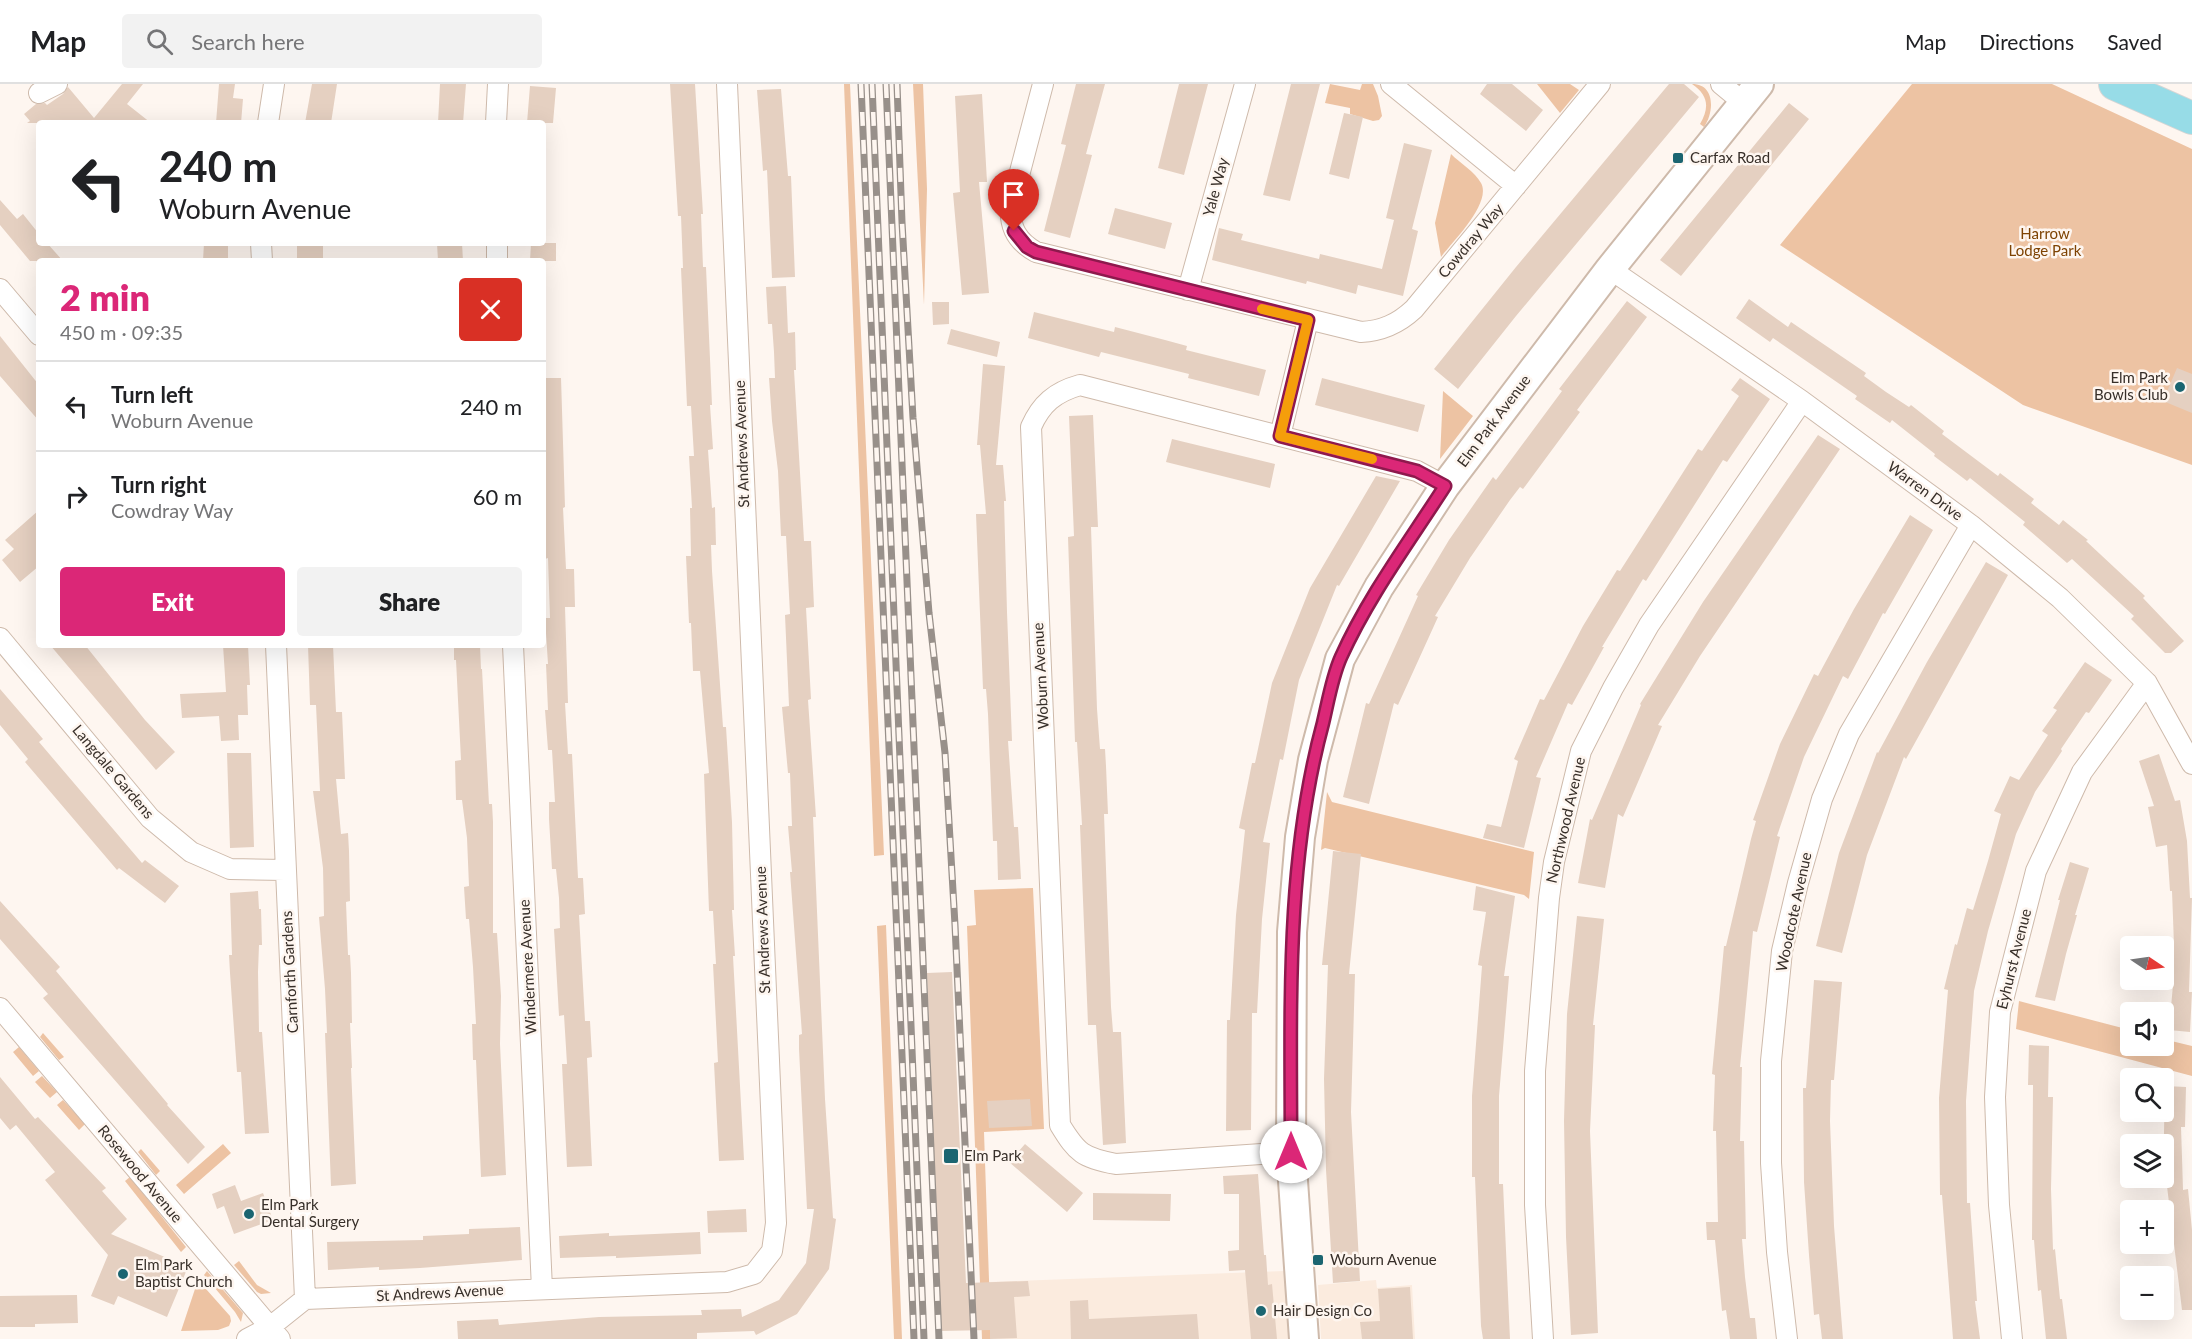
<!DOCTYPE html>
<meta charset="utf-8">
<style>
:root{--surface:#fff;--page:#f2f2f2;--text:#202124;--muted:#757577;--line:#e0e0e0;--accent:#db2777}
body{margin:0;font-family:Lato,sans-serif;background:var(--page);color:var(--text);height:100vh;display:flex;flex-direction:column;font-size:22px;white-space:nowrap}
*{box-sizing:border-box;margin:0}
p{font-size:20px;color:var(--muted)}
.icon{flex:none;width:33px;height:33px;fill:none;stroke:currentColor;stroke-width:2;stroke-linecap:round;stroke-linejoin:round}
.map{position:relative;flex:1;overflow:hidden}
.panel{position:absolute;left:36px;top:174px;width:510px;height:390px;display:flex;flex-direction:column;background:var(--surface);border-radius:6px;box-shadow:0 6px 24px #0002}
.panel>*{flex:none}
.hud{position:absolute;left:36px;top:36px;width:510px;height:126px;border-radius:6px;box-shadow:0 6px 24px #0002;background:#fff;color:var(--text);overflow:hidden}
.needle{width:39px;rotate:103deg}
.fabs{position:absolute;left:2120px;top:852px;display:grid;gap:12px}
.fabs a{display:grid;place-items:center;width:54px;height:54px;border-radius:6px;background:var(--surface);box-shadow:0 6px 24px #0002;font-size:30px}
.pin{position:absolute;display:grid;place-items:center;width:51px;height:51px;color:#fff;margin:-62px -26px;border-radius:50% 50% 50% 0;rotate:-45deg;box-shadow:0 0 6px #0007}
.pin .icon{rotate:45deg}
.me{position:absolute;width:66px;margin:-33px;rotate:0deg;stroke-linejoin:round;filter:drop-shadow(0 0 4px #0008)}
.turn{display:flex;align-items:center;gap:21px;height:126px;padding:0 24px;font-size:27px}
.turn .icon{width:78px;height:78px;stroke-width:2.5}
.turn b{display:block;font-size:42px;line-height:51px}
.round{display:grid;place-items:center;flex:none;width:63px;height:63px;border-radius:6px;background:var(--page)}
.summary{display:flex;align-items:center;justify-content:space-between;height:102px;padding:0 24px}
h1{font-size:36px;font-weight:800;line-height:45px;color:var(--accent)}
.primary-button{display:flex;gap:12px;margin-top:auto;padding:12px 24px}
.primary-button a{flex:1;height:69px;border-radius:6px;background:var(--accent);color:#fff;font-size:24px;font-weight:800;line-height:69px;text-align:center}
.primary-button a+a{background:var(--page);color:var(--text)}
ul{padding:0;list-style:none}
li{display:flex;align-items:center;gap:18px;height:90px;padding:0 24px;border-top:2px solid var(--line)}
li div{flex:1}
li b{display:block;font-size:22px}
li em{font-style:normal}
header{display:flex;align-items:center;gap:36px;box-sizing:border-box;height:84px;padding:0 30px;background:var(--surface);border-bottom:2px solid var(--line)}
header strong{font-size:28px}
nav{display:flex;gap:33px;margin-inline-start:auto;font-size:21px}
.search{width:420px;height:54px;background:var(--page);display:flex;align-items:center;gap:15px;box-sizing:border-box;padding:0 21px;border-radius:6px;color:var(--muted);font-size:22px}
.map>svg:first-child{display:block}
.built{fill:#fbebde}
.green{fill:#edc3a3}
.building{fill:#e5d0c1}
.lines{fill:none;stroke-linecap:round;stroke-linejoin:round}
.street-casing{stroke:#cebaab;stroke-width:22}
.secondary-casing{stroke:#cebaab;stroke-width:32}
.primary-casing{stroke:#d7d5d4;stroke-width:34}
.street{stroke:#fff;stroke-width:20}
.secondary{stroke:#fff;stroke-width:28}
.primary{stroke:#97dce7;stroke-width:32}
.rail-casing{stroke:#98908a;stroke-width:7}
.rail{stroke:#fef6f0;stroke-width:4.5;stroke-dasharray:14;stroke-linecap:butt}
.route-casing{stroke:#8e194d;stroke-width:15}
.route{stroke:#db2777;stroke-width:10}
.slow{stroke:#f59e0b;stroke-width:10}
.poi-dot{fill:#1b6571;stroke:#fef6f0;stroke-width:2}
.labels{text-anchor:middle;stroke-width:5;stroke-linejoin:round;paint-order:stroke}
.poi-label{font-size:15px;fill:#372f29;stroke:#fef6f0;text-anchor:start}
.street-label{font-size:15px;fill:#372f29;stroke:#fef6f0}
.park-label{font-size:15px;fill:#7e4303;stroke:#fef6f0}
</style>
<header>
<strong>Map</strong>
<div class="search"><svg class="icon" aria-label="search" viewBox="0 0 24 24"><circle cx="10" cy="10" r="6"/><path d="M15 15l6 6"/></svg>Search here</div>
<nav><a>Map</a><a>Directions</a><a>Saved</a></nav>
</header>
<div class="map">
<svg width="2192" height="1255" viewBox="0 0 2192 1255">
<rect width="100%" height="100%" fill="#fef6f0"/>
<!-- built -->
<path class="built" d="M1286 1187 1291 1255H990L989 1198Z
M1376 1196 1377 1204 1412 1201 1415 1255H1321L1318 1201Z"/>
<!-- green -->
<path class="green" d="M844 0H850L884 771 874 772Z
M913 0H923L927 105 924 221Z
M1330 0 1360 6 1362 0H1373L1378 12 1382 32 1379 36 1373 37 1350 30V24L1325 19Z
M1537 0H1570L1579 6 1560 29Z
M1692 0C1716 0 1714 29 1704 43L1700 40C1710 23 1708 11 1692 0Z
M1912 0H2052L2192 65V381L2023 321 1780 161Z
M1451 70C1460 79 1475 88 1481 99 1492 119 1453 157 1441 173L1435 139Z
M1443 307 1473 332 1440 375Z
M1327 708 1332 718 1534 768 1529 815 1524 811 1325 764 1321 766Z
M1033 804 1044 1045 984 1048 991 1255H982L967 842 976 841 974 806Z
M886 841 902 1255H894L877 842Z
M2019 917 2130 946V962H2163V955L2192 962V992L2016 945Z
M43 949 64 973 59 976 40 953Z
M19 963 39 987 33 992 13 968Z
M42 992 57 1008 50 1014 35 998Z
M63 1016 85 1040 79 1046 57 1021Z
M223 1060 231 1069 184 1110 176 1101Z
M141 1065 160 1087 156 1091 138 1068Z
M130 1093 186 1163 181 1168 125 1097Z
M239 1177 257 1201 271 1209 261 1210 257 1208 234 1181Z
M207 1187 243 1229 241 1238 235 1228 204 1191Z
M198 1196 230 1232 231 1237 229 1242 218 1246 181 1247Z"/>
<!-- building -->
<path class="building" d="M122 0H143L127 20 151 39H27L30 37 24 30 36 20 45 19 47 21 63 10 68 3 94 34Z
M219 0H235L233 14 243 15 241 39H216Z
M312 0H337L331 39H305Z
M440 0H466L463 39H438Z
M670 0H695L703 130H701L703 183H706L712 321H710L713 365 708 366 712 424 715 423 716 461H711L712 487 723 643H726L732 738 734 826H732L735 872H733L744 1076 719 1077 714 979 718 978 713 880H716L713 827H709L704 690 709 689 700 587H693L691 539H689L686 472H691L690 424H692L689 372H694L691 322H687L681 184H683L681 132H678Z
M1076 0H1105L1086 70 1092 71 1070 154 1044 147 1066 61 1061 60Z
M1179 0H1208L1184 91 1158 84Z
M1291 0H1320L1290 117 1263 111Z
M1487 0H1512L1543 26 1526 47 1480 10Z
M1669 0H1684L1699 13 1516 232 1458 305 1434 285 1516 183Z
M530 2 556 4 553 39H527Z
M781 5 788 92H791L795 193 772 194 767 86 763 87 757 6Z
M982 10 987 98H979L989 209 962 211 953 109 960 108 955 12Z
M1789 19 1809 35 1681 192 1660 176Z
M1344 29 1363 33 1349 95 1329 90Z
M1404 59 1432 66 1412 145 1418 147 1403 212 1358 201 1356 210 1307 197 1306 200 1212 176 1219 144 1243 150 1241 156 1319 175 1320 170 1382 185 1394 136 1386 134Z
M0 116 17 135 23 130 39 150V159H47L63 177H30L0 141Z
M1115 124 1172 139 1165 165 1108 150Z
M204 159H228V177H203Z
M297 159H323V177H297Z
M437 159H462L463 177H438Z
M531 159H556V177H530Z
M786 202 788 249 795 248 796 286H794L804 457H811L814 523 806 524 811 615 808 616 816 733H813L825 1015 833 1134 836 1135 829 1185 797 1230 756 1251 754 1247 697 1249V1255H458L457 1237 498 1235 499 1241 599 1233 702 1231 701 1226 741 1225 742 1233 779 1216 806 1179 814 1125H807L799 965V951L802 950 790 788H792L788 742H792L790 689H788L782 623 789 622 785 531 790 530 786 452H781L778 387 772 337 769 294H775L774 268 772 240H768L766 203Z
M1749 215 1788 243 1791 238 1866 289 1864 292 1886 308 1909 323 1911 321 1944 347 1942 350 1998 392 2000 389 2034 415 2031 419 2059 441 2063 436 2088 456 2086 457 2145 512 2143 514 2184 557 2171 569H2165L2131 535 2134 532 2072 475 2067 479 2023 441 2025 438 1970 394 1967 397 1934 372 1935 370 1892 336 1890 339 1855 315 1857 312 1773 254 1770 258 1736 234Z
M1627 217 1647 233 1577 326 1580 328 1523 405 1520 403 1510 416 1470 474 1435 532 1438 533 1398 621 1394 619 1369 720 1343 713 1366 619 1369 620 1418 512 1416 511 1449 456 1493 393 1496 396 1562 307 1559 305Z
M932 218H949V240L933 241Z
M1034 228 1114 248 1115 243 1165 256 1187 262 1186 266 1266 286 1259 312 1188 294 1189 290 1101 268 1099 273 1028 254Z
M951 245 1000 258 997 273 947 260Z
M0 252 39 301V337L0 292Z
M983 280 1005 282 996 381H1003L1006 417H1004L1007 528 1012 657H1008L1014 743H1018L1021 795 998 796 997 757H993L988 630 986 605H983L976 430H986L980 361H977Z
M2177 284 2192 290V329L2163 317Z
M543 294H561L565 423 563 424 566 485H574L575 523H565L568 619H565L568 670H572L578 794H583L585 830 579 831 585 937H590L592 973 587 974 592 1082 567 1083 562 980H567L564 931 559 932 554 845 560 844 559 814 556 785H552L549 735V718H555L552 666H548L545 626H548L546 580H548L545 534H550L548 474 545 475 543 432Z
M1322 294 1425 321 1418 348 1315 321Z
M1740 294 1770 315 1727 378 1723 376 1646 497 1643 495 1602 563H1604L1572 621 1568 619 1536 693 1541 694 1524 764 1483 754 1487 740 1501 743 1518 677 1514 675 1540 615 1544 616 1583 542 1617 486 1620 487 1698 365 1702 367 1739 312 1731 306Z
M1093 331 1098 443H1091L1097 625 1100 665H1105L1106 682 1108 730H1104L1111 923 1113 948H1121L1126 1059 1103 1061 1096 941H1088L1080 741H1082L1077 658H1075L1068 453 1074 452 1069 332Z
M1818 351 1840 365 1700 572 1658 641 1662 642 1623 733 1618 730 1605 804 1578 799 1590 735 1592 736 1641 621 1640 620 1703 518Z
M1172 355 1275 380 1270 404 1166 378Z
M1376 392 1400 397 1339 502 1337 501 1299 596 1283 676 1280 675 1263 758 1270 759 1262 835 1257 929H1252L1251 1046 1226 1047 1227 936H1230L1236 831 1245 746 1239 744 1252 679H1255L1272 599 1310 504Z
M39 426V482L20 498 2 476 14 465 5 456Z
M1910 431 1933 446 1885 530 1883 529 1848 595 1843 592 1804 673 1777 752 1780 753 1757 848 1753 847 1740 983H1742L1740 1057H1744L1746 1155H1742L1745 1193 1750 1234H1755L1757 1255H1730L1726 1226 1722 1227 1715 1156H1707L1706 1138H1718L1716 1047H1713L1715 991 1712 990 1724 862H1726L1751 755 1756 737 1753 736 1780 660 1814 590 1818 592 1854 525Z
M1986 478 2008 491 1906 675 1904 673 1867 771 1842 869 1816 862 1839 769 1877 668 1878 669 1927 578Z
M50 561H85L145 636 175 668 156 686Z
M223 561H248L250 601H247L248 631H238L239 656 221 657 219 632 182 634 180 610 226 608Z
M308 561H333L336 628H342L345 695H336L341 750 348 749 349 767 350 817 346 818 348 871H350L351 889 352 939H350L352 984H351L356 1100 331 1102 325 949H327L325 905 319 833 324 832 323 784 313 707H320L316 621H310Z
M454 561H480L481 585H482L489 720H492L493 738V849H497L501 912 500 960 506 1091 481 1093 476 976H473L472 940H476L473 883 469 835H466L464 803 469 802 467 754 462 716H456L455 677 461 676 456 576H454Z
M2085 578 2112 596 2089 629 2086 628 2061 665 2062 667 2035 708 2016 750 1988 847 1974 907 1966 1017 1967 1119H1970L1977 1217H1975L1980 1255H1953L1942 1111H1940L1939 1014 1948 906 1944 905 1955 860 1957 861 1967 824 1973 826 1988 777 2001 730 1994 727 2010 692 2019 696 2048 651 2042 647 2057 626 2053 624Z
M0 605 43 655 39 658 142 779 145 776 179 802 165 819 119 784 117 786 25 678 28 675 0 641Z
M227 669H251L254 763 230 764Z
M2159 670 2175 717 2180 716 2187 757 2190 814H2192L2189 908H2192L2190 948 2169 946 2173 901 2168 900 2170 861H2174L2172 807H2170L2167 761 2156 763 2148 723 2154 722 2139 677Z
M1333 767 1361 770 1349 890H1355L1351 1028 1360 1197 1333 1199 1326 1086 1324 995 1328 881H1322Z
M2070 778 2089 784 2075 831H2077L2066 870 2055 917 2035 913 2060 816H2058Z
M1476 802 1515 812 1504 892H1509L1499 1012V1100H1503L1510 1255H1483L1481 1242 1475 1093H1472V1012L1482 882 1478 881 1486 828 1473 826Z
M258 807 259 825H261L262 861H259L258 888 259 948H262L269 1049 245 1050 241 988H237L230 889 229 871H232L230 809Z
M0 817 60 883 56 887 168 1020 167 1021 205 1063 188 1080 43 914 48 910 0 855Z
M1577 832 1604 835 1593 941H1595L1590 1047 1598 1249 1571 1251 1566 1153 1564 1037 1567 930Z
M952 888 966 1199 1028 1197 1030 1212 1014 1213 1017 1254 990 1255V1246L941 1247 927 889Z
M1814 896 1842 898 1834 996H1831L1830 1037 1834 1142 1843 1255H1822L1819 1230 1814 1231 1809 1171 1804 1098 1803 1004H1806Z
M2029 961 2049 962 2048 1013H2053L2051 1105 2053 1166 2055 1165 2060 1215H2062L2067 1255H2046L2041 1206 2038 1207 2034 1156H2032L2033 1001H2028Z
M0 993 35 1035 38 1033 106 1104 102 1107 127 1135 111 1150 188 1183 167 1233 118 1212 114 1221 91 1212 108 1171 45 1096 55 1088 16 1041 10 1046 0 1034Z
M2165 1002 2186 1003 2185 1043H2181L2182 1073 2183 1106 2188 1105 2192 1146V1226H2182L2166 1094H2163Z
M1030 1015 1032 1042 989 1044 987 1017Z
M1025 1060 1083 1109 1067 1128 1009 1078Z
M1258 1090 1264 1171H1266L1268 1201 1272 1200 1277 1255H1251L1245 1186 1229 1187 1228 1167 1239 1166V1110H1224L1223 1092Z
M235 1101 241 1117 263 1109 273 1136 234 1150 224 1122 217 1125 212 1110Z
M1093 1109 1171 1110 1170 1137 1093 1136Z
M746 1125 747 1148 708 1149 707 1127Z
M520 1143 522 1176 420 1184 379 1186V1183L328 1186 327 1158 423 1156V1152L469 1150V1145Z
M700 1148 701 1170 616 1174V1172L560 1174 559 1152 609 1149V1152Z
M1410 1203 1413 1255H1362L1360 1238 1380 1237 1378 1205Z
M77 1211 78 1239 35 1240V1243H0V1212Z
M1088 1216 1089 1235 1197 1230 1199 1255H1071L1070 1217Z"/>
<g class="lines">
<defs>
<path id="street" d="M1043 0 1011 122C1009 144 1018 158 1036 168L1361 248C1382 247 1398 240 1414 225L1600 0
M1391 0 1516 102
M1721 0 1744 19
M39 9 57 0
M268 39 274 0
M496 39 498 0
M261 159 262 177
M497 159V177
M1610 185 1802 317 1971 441 2060 514 2147 599 2192 680
M0 205 39 251
M1188 206 1245 0
M1280 352 1308 236
M0 554 150 734 191 768 230 785 285 786
M276 561 305 1215
M513 561 542 1205
M0 924 280 1255
M1291 1068 1116 1080C1083 1074 1077 1069 1060 1041L1031 343C1041 320 1055 308 1080 301L1417 387 1445 402
M247 1255 270 1243 305 1215 727 1198 754 1190 772 1167 776 1139 727 0
M1543 1255 1535 1121V987L1549 814 1554 778 1581 667 1613 604 1649 541 1802 317
M1787 1255 1777 1168 1771 1079V977L1782 867 1798 799 1822 715 1849 650 1971 441
M2012 1255 1999 1121 1995 1013 2000 928 2036 787 2082 688 2147 599"/>
<path id="secondary" d="M1304 1255 1291 1068 1292 848 1300 753 1313 676 1340 575 1379 503 1445 402 1610 185 1759 0"/>
<path id="primary" d="M2115 0 2192 34"/>
</defs>
<!-- street casing -->
<use href="#street" class="street-casing"/>
<!-- secondary casing -->
<use href="#secondary" class="secondary-casing"/>
<!-- primary casing -->
<use href="#primary" class="primary-casing"/>
<!-- street -->
<use href="#street" class="street"/>
<!-- secondary -->
<use href="#secondary" class="secondary"/>
<!-- primary -->
<use href="#primary" class="primary"/>
<defs>
<path id="rail" d="M861 0 914 1255
M872 0 924 1255
M886 0 939 1255
M897 0 902 138 913 334 929 529 945 669 955 841 974 1255"/>
</defs>
<!-- rail casing -->
<use href="#rail" class="rail-casing"/>
<!-- rail -->
<use href="#rail" class="rail"/>
</g>
<g class="lines">
<defs>
<path id="route" d="M1014 147 1027 163 1036 168 1308 236 1280 352 1417 387 1445 402C1409 458 1368 513 1341 573 1332 593 1328 618 1323 639 1285 779 1291 925 1291 1068"/>
</defs>
<!-- route casing -->
<use href="#route" class="route-casing"/>
<!-- route -->
<use href="#route" class="route"/>
<!-- slow -->
<path class="slow" d="M1262 225 1308 236 1280 352 1372 375"/>
</g>
<!-- markers -->
<g class="poi-dot">
<rect x="1672" y="68" width="12" height="12" rx="3"/>
<circle cx="2180" cy="303" r="6"/>
<rect x="943" y="1064" width="16" height="16" rx="3"/>
<circle cx="249" cy="1130" r="6"/>
<rect x="1312" y="1170" width="12" height="12" rx="3"/>
<circle cx="123" cy="1190" r="6"/>
<circle cx="1261" cy="1227" r="6"/>
</g>
<g class="labels">
<!-- poi labels -->
<g class="poi-label">
<text x="1690" y="79">Carfax Road</text>
<text x="2168" y="299" text-anchor="end">Elm Park<tspan x="2168" dy="17">Bowls Club</tspan></text>
<text x="964" y="1077">Elm Park</text>
<text x="261" y="1126">Elm Park<tspan x="261" dy="17">Dental Surgery</tspan></text>
<text x="1330" y="1181">Woburn Avenue</text>
<text x="135" y="1186">Elm Park<tspan x="135" dy="17">Baptist Church</tspan></text>
<text x="1273" y="1232">Hair Design Co</text>
</g>
<!-- street labels -->
<g class="street-label">
<text transform="translate(1216 103) rotate(-75)" y="5">Yale Way</text>
<text transform="translate(1471 157) rotate(-50)" y="5">Cowdray Way</text>
<text transform="translate(1494 337) rotate(-53)" y="5">Elm Park Avenue</text>
<text transform="translate(742 360) rotate(-92)" y="5">St Andrews Avenue</text>
<text transform="translate(1925 407) rotate(36)" y="5">Warren Drive</text>
<text transform="translate(1041 592) rotate(-93)" y="5">Woburn Avenue</text>
<text transform="translate(113 688) rotate(50)" y="5">Langdale Gardens</text>
<text transform="translate(1566 736) rotate(-77)" y="5">Northwood Avenue</text>
<text transform="translate(1794 828) rotate(-78)" y="5">Woodcote Avenue</text>
<text transform="translate(763 846) rotate(-92)" y="5">St Andrews Avenue</text>
<text transform="translate(2014 875) rotate(-76)" y="5">Eyhurst Avenue</text>
<text transform="translate(528 883) rotate(-93)" y="5">Windermere Avenue</text>
<text transform="translate(290 888) rotate(-93)" y="5">Carnforth Gardens</text>
<text transform="translate(140 1090) rotate(50)" y="5">Rosewood Avenue</text>
<text transform="translate(440 1209) rotate(-3)" y="5">St Andrews Avenue</text>
</g>
<!-- park labels -->
<g class="park-label">
<text x="2045" y="155">Harrow<tspan x="2045" dy="17">Lodge Park</tspan></text>
</g>
</g>
</svg>
<div class="fabs">
<a><svg class="needle" viewBox="-14 -14 28 28"><path d="M0-13l5 13h-10z" fill="#e53935"/><path d="M0 13l5-13h-10z" fill="#757577"/></svg></a>
<a><svg class="icon" aria-label="sound" viewBox="0 0 24 24"><path d="M4 9h4l5-4v14l-5-4H4zM17 9q2 3 0 6"/></svg></a>
<a><svg class="icon" aria-label="search" viewBox="0 0 24 24"><circle cx="10" cy="10" r="6"/><path d="M15 15l6 6"/></svg></a>
<a><svg class="icon" aria-label="layers" viewBox="0 0 24 24"><path d="M12 4l9 5-9 5-9-5zM3 14l9 5 9-5"/></svg></a>
<a>+</a>
<a>−</a>
</div>
<div class="pin" style="left:1014px;top:147px;background:#d93025"><svg class="icon" aria-label="arrive" viewBox="0 0 24 24"><path d="M6 21V4h12l-3 4 3 4H6"/></svg></div>
<svg class="me" style="left:1291px;top:1068px" viewBox="-20 -20 40 40"><circle r="19" fill="#fff"/><path d="M0-13L10 11 0 6-10 11z" fill="#db2777"/></svg>
<div class="hud">
<div class="turn"><svg class="icon" aria-label="left" viewBox="0 0 24 24"><path d="M17 20v-9H6M10 6l-5 5 5 5"/></svg><div><b>240 m</b>Woburn Avenue</div></div>
</div>
<section class="panel">
<div class="summary"><div><h1>2 min</h1><p>450 m · 09:35</p></div><a class="round" style="background:#d93025;color:#fff"><svg class="icon" aria-label="close" viewBox="0 0 24 24"><path d="M6 6l12 12M18 6L6 18"/></svg></a></div>
<ul>
<li><svg class="icon" aria-label="left" viewBox="0 0 24 24"><path d="M17 20v-9H6M10 6l-5 5 5 5"/></svg><div><b>Turn left</b><p>Woburn Avenue</p></div><em>240 m</em></li>
<li><svg class="icon" aria-label="right" viewBox="0 0 24 24"><path d="M7 20v-9h11M14 6l5 5-5 5"/></svg><div><b>Turn right</b><p>Cowdray Way</p></div><em>60 m</em></li>
</ul>
<div class="primary-button"><a>Exit</a><a>Share</a></div>
</section>
</div>
